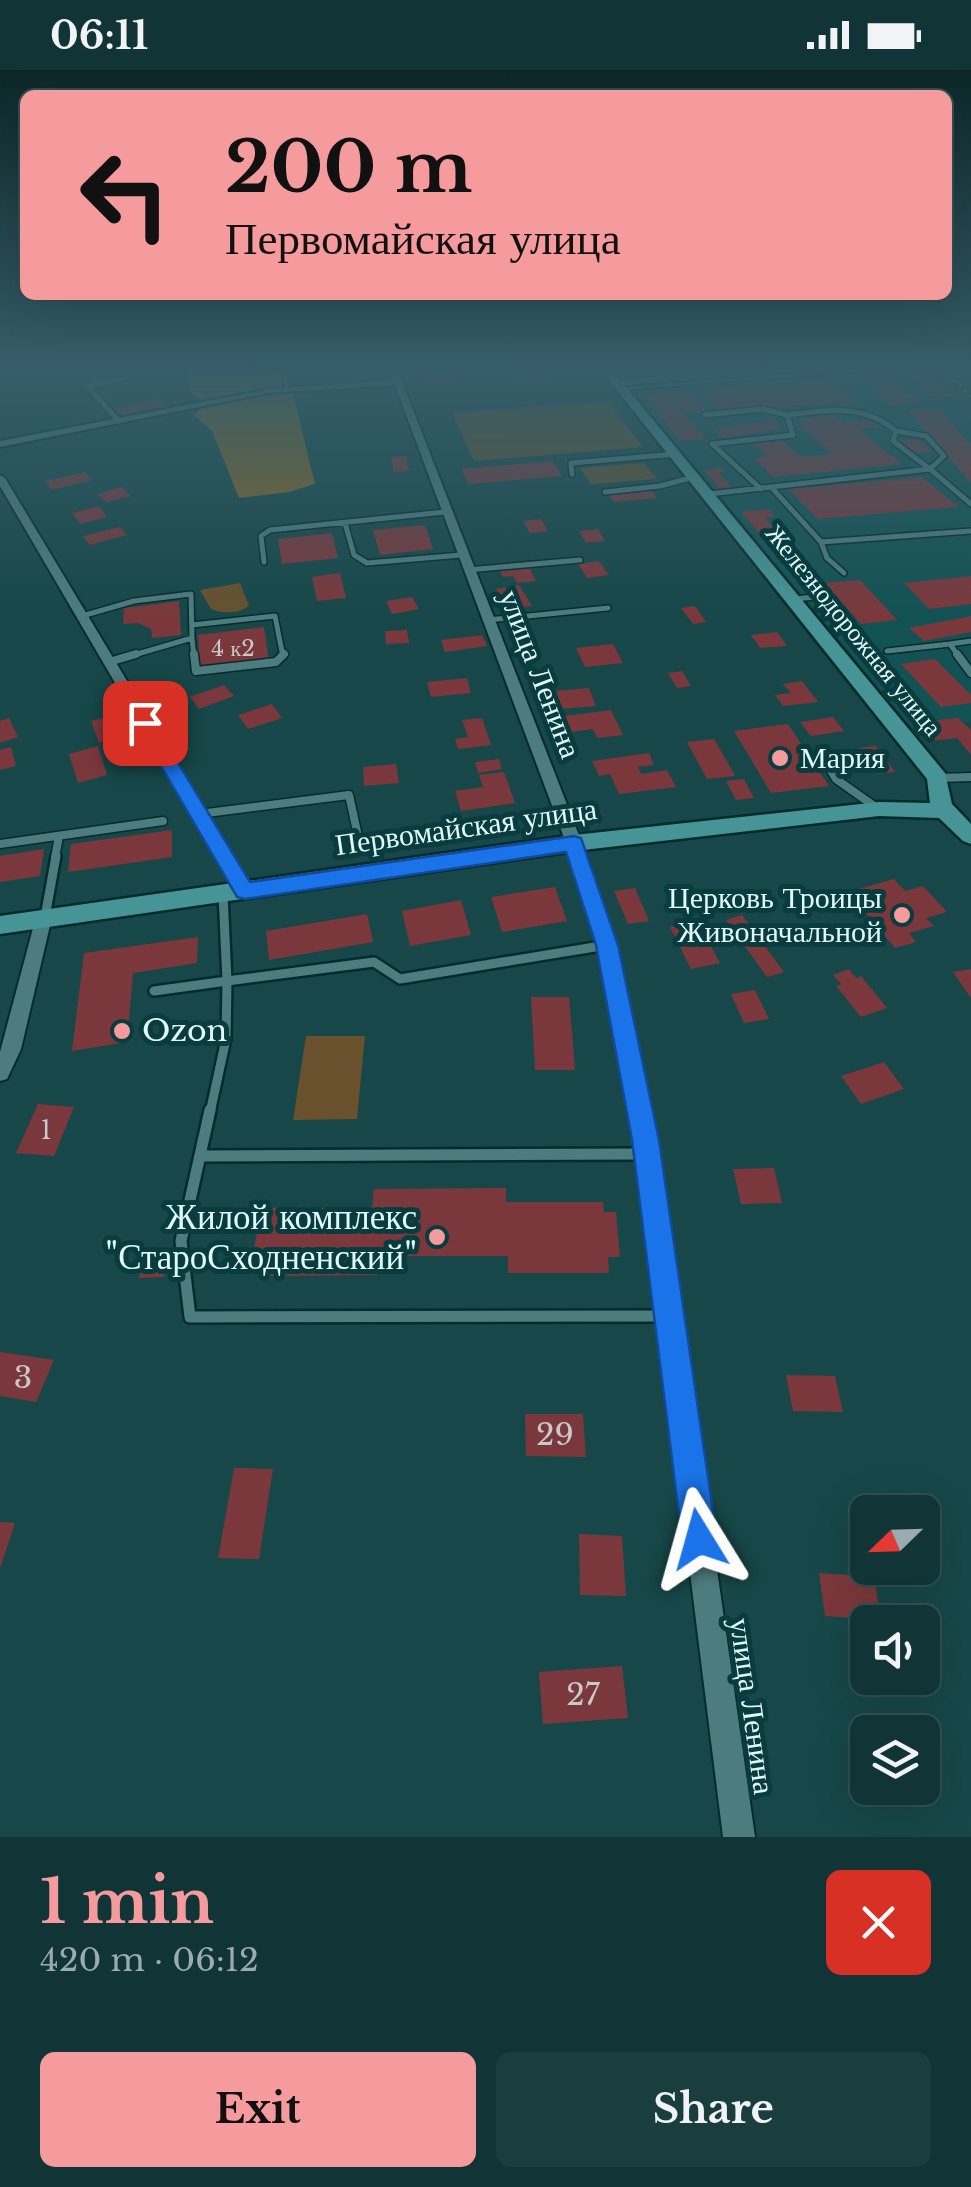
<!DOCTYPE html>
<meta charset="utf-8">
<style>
:root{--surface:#113536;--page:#1a3d3e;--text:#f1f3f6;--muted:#9cabad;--line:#305051;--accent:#f59b9d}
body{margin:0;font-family:"Libre Baskerville",serif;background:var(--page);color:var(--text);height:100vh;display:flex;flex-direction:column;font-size:38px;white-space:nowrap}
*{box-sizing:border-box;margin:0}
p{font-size:32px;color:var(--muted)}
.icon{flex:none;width:55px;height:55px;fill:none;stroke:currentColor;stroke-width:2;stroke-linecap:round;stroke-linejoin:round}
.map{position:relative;height:1767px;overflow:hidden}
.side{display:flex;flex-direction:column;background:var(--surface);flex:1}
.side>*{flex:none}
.guide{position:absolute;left:20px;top:20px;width:932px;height:210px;border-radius:15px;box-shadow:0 10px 40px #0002,0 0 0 2px var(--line);background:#f59b9d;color:#111;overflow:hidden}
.needle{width:65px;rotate:247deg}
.controls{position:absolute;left:850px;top:1425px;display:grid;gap:20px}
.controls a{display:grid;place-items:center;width:90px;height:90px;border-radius:15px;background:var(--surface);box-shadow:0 10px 40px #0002,0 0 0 2px var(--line);font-size:50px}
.pin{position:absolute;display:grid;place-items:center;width:85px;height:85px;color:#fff;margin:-42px;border-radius:20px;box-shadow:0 5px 15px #0006}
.me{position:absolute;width:110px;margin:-55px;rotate:352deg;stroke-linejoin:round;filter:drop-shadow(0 0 8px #0008)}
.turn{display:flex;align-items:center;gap:35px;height:210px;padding:0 40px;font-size:45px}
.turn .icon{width:130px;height:130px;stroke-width:2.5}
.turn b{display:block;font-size:70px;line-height:85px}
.round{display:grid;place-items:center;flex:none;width:105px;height:105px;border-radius:15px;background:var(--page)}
.overview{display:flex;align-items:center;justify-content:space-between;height:170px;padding:0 40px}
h1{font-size:60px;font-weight:700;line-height:75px;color:var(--accent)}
.button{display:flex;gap:20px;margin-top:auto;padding:20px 40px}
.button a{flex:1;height:115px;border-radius:15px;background:var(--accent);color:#111;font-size:40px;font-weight:700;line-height:115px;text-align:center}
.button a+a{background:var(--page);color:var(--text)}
.status{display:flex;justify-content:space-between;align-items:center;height:70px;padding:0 50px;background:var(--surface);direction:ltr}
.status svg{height:28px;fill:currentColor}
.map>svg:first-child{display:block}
.built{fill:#135254}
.green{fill:#68512c}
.forest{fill:#8a6625}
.building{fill:#7b383c}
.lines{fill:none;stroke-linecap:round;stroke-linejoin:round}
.lane-far3-casing{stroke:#062b2d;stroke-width:8}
.lane-far2-casing{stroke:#062b2d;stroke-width:11}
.lane-far1-casing{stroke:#062b2d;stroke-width:14}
.lane-casing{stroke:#062b2d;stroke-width:16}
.street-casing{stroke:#062b2d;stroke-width:4}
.secondary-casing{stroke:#062b2d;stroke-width:5}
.path{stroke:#668d8d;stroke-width:2.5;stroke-dasharray:4 4;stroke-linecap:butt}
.lane-far3{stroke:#4d7c7e;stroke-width:5}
.lane-far2{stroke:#4d7c7e;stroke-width:8}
.lane-far1{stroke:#4d7c7e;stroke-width:9}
.lane{stroke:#4d7c7e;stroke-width:11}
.street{fill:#4d7c7e;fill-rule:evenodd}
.secondary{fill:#479497;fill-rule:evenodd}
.rail{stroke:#91b2b3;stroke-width:4;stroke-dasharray:2.5 5;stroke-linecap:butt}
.route{fill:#1a73e8;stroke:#114b97;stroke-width:2.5}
.poi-dot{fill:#f59b9d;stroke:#093c3e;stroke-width:4}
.labels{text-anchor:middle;stroke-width:10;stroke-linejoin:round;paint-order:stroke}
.far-number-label{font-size:22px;fill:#c8c9ca}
.far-street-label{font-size:25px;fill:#e1f9f9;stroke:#093c3e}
.number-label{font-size:25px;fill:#c8c9ca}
.street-label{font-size:30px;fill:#e1f9f9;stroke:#093c3e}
.poi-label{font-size:30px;fill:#e1f9f9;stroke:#093c3e;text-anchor:start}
.near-number-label{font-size:30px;fill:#c8c9ca}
.near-poi-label{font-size:35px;fill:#e1f9f9;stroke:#093c3e;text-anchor:end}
</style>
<div class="status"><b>06:11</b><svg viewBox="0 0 49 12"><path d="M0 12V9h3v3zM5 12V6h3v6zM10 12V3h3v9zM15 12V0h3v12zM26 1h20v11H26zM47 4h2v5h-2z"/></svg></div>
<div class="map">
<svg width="971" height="1767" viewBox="0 0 971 1767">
<rect width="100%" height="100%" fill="#174748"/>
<!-- built -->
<path class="built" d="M899 299H930L971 341V652L912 657 630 319 901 302Z"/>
<!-- green -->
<path class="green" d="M607 331 643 377 474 391 452 343Z
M644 393 657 409 591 414 580 398Z
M240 513 249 536C237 544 224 544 211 539L200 520Z
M306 966H365L357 1049 293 1050Z"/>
<!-- forest -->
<path class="forest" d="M188 299H287L315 414 289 422 239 428 212 361 194 345 205 334 189 321Z"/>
<!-- building -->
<path class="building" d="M514 299H541L547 307 520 309Z
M663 299H676L684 307 643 309 637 302H665Z
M904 299H928L954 326H930L914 308H909Z
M451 305 455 314 426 316 422 307Z
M885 305 890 309 882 311H895L919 332H915L917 334 889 335 884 331 869 311H875L868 307Z
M833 311 858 331 721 341 699 319Z
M689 320 708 341 684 343 706 369 680 371 642 324Z
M158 329 166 337 123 346 115 338Z
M907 340H939L971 375V413Z
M834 346 842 352 869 350 879 357 858 359 902 394 773 407 753 388 767 387 754 374 783 371 801 387 832 384 800 356 805 355 798 349Z
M773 351 782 359 722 368 713 360Z
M917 369 934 381 916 383 900 370Z
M406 386 409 401 394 402 391 387Z
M553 391 562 406 468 414 462 399Z
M722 398 725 402 719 403 732 417 719 418 704 400Z
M85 402 92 410 52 420 45 411Z
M922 407 959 437 818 449 788 419Z
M122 417 131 426 106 432 97 424Z
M652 421 657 428 614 432 609 425Z
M99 436 107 447 80 454 72 443Z
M769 439 775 447 765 448 806 493 787 496 741 442Z
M541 449 548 461 530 463 523 451Z
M425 455 433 479 380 485 373 460Z
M120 457 127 465 90 475 83 466Z
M598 459 605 471 586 473 579 461Z
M332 463 338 488 282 494 278 469Z
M599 491 609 505 587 508 578 494Z
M528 495 536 511 517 513 513 506 503 507 499 499Z
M340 503 346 528 317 531 312 507Z
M971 506V534L929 539 904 513Z
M860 510 897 550 861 554 825 513Z
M519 515 532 536 508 539 496 519Z
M412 527 419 539 392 544 386 531Z
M179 531 181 565 152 568 151 559 138 553 123 554 124 538Z
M695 536 706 552 693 554 681 538Z
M971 546V562L924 571 909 558Z
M264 557 269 592 200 601 198 565Z
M407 560 409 573 386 574 385 561Z
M777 562 787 576 760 578 751 565Z
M482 565 487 576 445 582 441 570Z
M613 574 623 593 585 597 576 578Z
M935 589 971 625V633L941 637 901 594Z
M682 601 691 616 677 618 668 603Z
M467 608 471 623 431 627 427 612Z
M802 611 818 632 783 636 775 625 791 623 783 614Z
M224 615 234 626 199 639 190 627Z
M589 618 596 636 561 639 555 621Z
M272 634 282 648 248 659 238 645Z
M611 640 623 665 597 668 593 659 570 662 567 656 553 657 549 648Z
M119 644 128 664 99 673 91 651Z
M833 647 844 661 811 666 800 652Z
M9 648 18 667 0 673V651Z
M482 648 491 675 458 679 455 669 468 667 462 650Z
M958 648 971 660V685L957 668 929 671 914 652Z
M788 654 829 716 771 723 734 661Z
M141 664 149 680 128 686 120 670Z
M714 669 728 693 735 706 707 709 687 672Z
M98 676 107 705 78 713 69 684Z
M876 676 895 702 878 704 859 678Z
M11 677 16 696 0 700V680Z
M649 683 654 695 638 697 641 704 667 700 676 717 619 724 610 704 599 706 592 691Z
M499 689 502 699 478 703 475 692Z
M396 694 399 713 364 716 363 697Z
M504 702 515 733 461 741 455 721 483 717 479 705Z
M744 709 754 728 736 730 726 711Z
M172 760V787L68 802 71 774Z
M44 779 40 806 0 812V786Z
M894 809 905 821 923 816 947 842 926 848 934 856 909 863 916 872 895 878 848 822Z
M555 817 567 851 502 862 491 827Z
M635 818 649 851 628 854 614 821Z
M461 830 471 865 410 876 402 841Z
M367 844 373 872 269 890 266 861Z
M742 845 784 902 767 907 726 850Z
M698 852 720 893 691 899 670 857Z
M198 867 197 893 133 903 127 972 72 981 84 883Z
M849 899 856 908 861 906 887 938 861 947 836 916 841 914 833 905Z
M971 899V928L953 902Z
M755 920 769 949 744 953 731 924Z
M531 927H569L575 1000H535Z
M884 992 904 1019 861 1034 841 1006Z
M38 1034 74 1037 54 1086 16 1083Z
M774 1098 782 1133 741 1134 733 1099Z
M506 1118V1132H603L604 1142H616L620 1187H608L609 1203H508V1186H378L377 1205 261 1206 263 1192H252L259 1149H270L271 1138H372L374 1119Z
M146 1181H170L164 1207 139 1208Z
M0 1282 54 1290 36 1332 0 1326Z
M786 1305 835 1306 843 1342 793 1341Z
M525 1344H583L586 1387 526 1386Z
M234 1398 273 1399 259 1489 218 1488Z
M0 1452 15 1453 1 1496H0Z
M579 1464 622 1466 626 1526 580 1525Z
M819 1503 874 1507 881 1550 825 1546Z
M622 1596 628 1648 543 1654 539 1602Z"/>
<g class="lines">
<defs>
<path id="lane-far3" d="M279 299 285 302 287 320
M608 302 655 299 670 315
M617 313 665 309
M705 345 763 339 787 345
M119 351 87 316 122 309
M896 361 926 366 944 386 930 399 893 371Z
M572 404 571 393 676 384
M772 418 821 472 971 461
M761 419 712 374 793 365 787 345C827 340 863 333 896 361
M605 422 660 416 694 407
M709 424 930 399 971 434
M345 453 354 485 367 493 461 485
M821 472 827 488 844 503
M264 492 261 466 270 460 445 442
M467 500 580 490
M794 529 825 526 806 503
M82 546 134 531 191 524 192 568 127 587
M487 550 608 538
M192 555 275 546 283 587
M192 568 194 587
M887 581 950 574
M959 587 950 574 971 571"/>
<path id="lane-far2" d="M194 584 196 601 276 592 284 584
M957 584 971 603
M109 592 136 584
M824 689 836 709 877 738
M938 708 971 707
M199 744 349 725 358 766
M0 774 163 751
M55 788 59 766"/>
<path id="lane-far1" d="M45 847 56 786
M154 921 227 911 223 824
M210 1043 226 969 227 911 374 892 400 909 607 875"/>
<path id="lane" d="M210 1040 181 1171 190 1247 666 1246
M200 1086 647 1084"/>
<path id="street" d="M389 299H397L582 773 616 875 656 1070 755 1767H723L636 1070 598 875 566 773 395 315 269 323 0 377V371L269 319 393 310Z
M858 299H890L621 320 617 318Z
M0 405 5 408 251 817 253 821 251 825H239L0 416Z
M44 841 52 847 21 979 7 1009 0 1011V982L36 847Z"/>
<path id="secondary" d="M600 299H611L945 703 952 734 971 754V774L963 771 939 748 879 746 574 781 0 864V846L574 765 879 732 930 733 927 709Z"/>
</defs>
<!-- lane-far3 casing -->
<use href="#lane-far3" class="lane-far3-casing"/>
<!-- lane-far2 casing -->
<use href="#lane-far2" class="lane-far2-casing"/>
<!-- lane-far1 casing -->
<use href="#lane-far1" class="lane-far1-casing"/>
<!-- lane casing -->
<use href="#lane" class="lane-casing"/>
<!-- street casing -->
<use href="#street" class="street-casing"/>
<!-- secondary casing -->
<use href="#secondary" class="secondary-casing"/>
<!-- path -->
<path class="path" d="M593 743 597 754"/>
<!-- lane-far3 -->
<use href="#lane-far3" class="lane-far3"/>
<!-- lane-far2 -->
<use href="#lane-far2" class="lane-far2"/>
<!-- lane-far1 -->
<use href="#lane-far1" class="lane-far1"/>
<!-- lane -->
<use href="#lane" class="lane"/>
<!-- street -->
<use href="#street" class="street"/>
<!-- secondary -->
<use href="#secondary" class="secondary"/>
<!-- rail -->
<path class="rail" d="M943 299 971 326"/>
</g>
<!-- sky -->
<linearGradient id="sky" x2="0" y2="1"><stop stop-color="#0d2728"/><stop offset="0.55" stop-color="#365e6a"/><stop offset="1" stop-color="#365e6a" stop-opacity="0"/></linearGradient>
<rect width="971" height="546" fill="url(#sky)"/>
<!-- route -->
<path class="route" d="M145 648 154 653 250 812 574 766 581 768 618 875 659 1070 717 1469 712 1481 699 1487 687 1481 682 1469 632 1070 596 875 566 782 245 829 237 827 136 653Z"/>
<!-- markers -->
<g class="poi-dot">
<circle cx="780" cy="688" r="10"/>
<circle cx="902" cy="845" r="10"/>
<circle cx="122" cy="961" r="10"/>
<circle cx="437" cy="1167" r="10"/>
</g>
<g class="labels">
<!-- far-number labels -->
<g class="far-number-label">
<text x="233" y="586">4 к2</text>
</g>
<!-- far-street labels -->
<g class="far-street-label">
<text transform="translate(854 560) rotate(51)" y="9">Железнодорожная улица</text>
</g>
<!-- number labels -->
<g class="number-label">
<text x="46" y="1069">1</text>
</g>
<!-- street labels -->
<g class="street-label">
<text transform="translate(540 604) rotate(69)" y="10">улица Ленина</text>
<text transform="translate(466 757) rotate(-8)" y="10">Первомайская улица</text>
<text transform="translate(752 1636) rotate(82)" y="10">улица Ленина</text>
</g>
<!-- poi labels -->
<g class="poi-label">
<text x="800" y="698">Мария</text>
<text x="882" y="838" text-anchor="end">Церковь Троицы<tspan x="882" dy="34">Живоначальной</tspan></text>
<text x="142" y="971">Ozon</text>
</g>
<!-- near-number labels -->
<g class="near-number-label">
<text x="23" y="1318">3</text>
<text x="555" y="1375">29</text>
<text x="583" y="1635">27</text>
</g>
<!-- near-poi labels -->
<g class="near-poi-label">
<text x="417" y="1159">Жилой комплекс<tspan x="417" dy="40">"СтароСходненский"</tspan></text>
</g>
</g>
</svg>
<div class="controls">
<a><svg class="needle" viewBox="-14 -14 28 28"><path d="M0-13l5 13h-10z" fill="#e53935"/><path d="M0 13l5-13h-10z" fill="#9cabad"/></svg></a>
<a><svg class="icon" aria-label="sound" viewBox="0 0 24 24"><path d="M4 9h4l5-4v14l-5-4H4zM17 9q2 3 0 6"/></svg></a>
<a><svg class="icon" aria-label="layers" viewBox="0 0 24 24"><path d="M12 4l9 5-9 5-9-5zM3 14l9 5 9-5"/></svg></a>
</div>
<div class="pin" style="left:145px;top:653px;background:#d93025"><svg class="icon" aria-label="arrive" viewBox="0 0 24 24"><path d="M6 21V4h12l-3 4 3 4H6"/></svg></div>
<svg class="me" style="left:699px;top:1469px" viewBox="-20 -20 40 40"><path d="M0-17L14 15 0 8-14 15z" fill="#1a73e8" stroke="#fff" stroke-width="4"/></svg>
<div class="guide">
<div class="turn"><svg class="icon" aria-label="left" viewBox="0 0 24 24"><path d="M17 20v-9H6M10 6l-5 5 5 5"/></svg><div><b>200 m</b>Первомайская улица</div></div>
</div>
</div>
<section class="side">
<div class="overview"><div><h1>1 min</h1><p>420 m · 06:12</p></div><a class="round" style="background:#d93025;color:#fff"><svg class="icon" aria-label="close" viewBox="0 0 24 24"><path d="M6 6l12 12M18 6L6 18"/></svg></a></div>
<div class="button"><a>Exit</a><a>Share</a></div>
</section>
